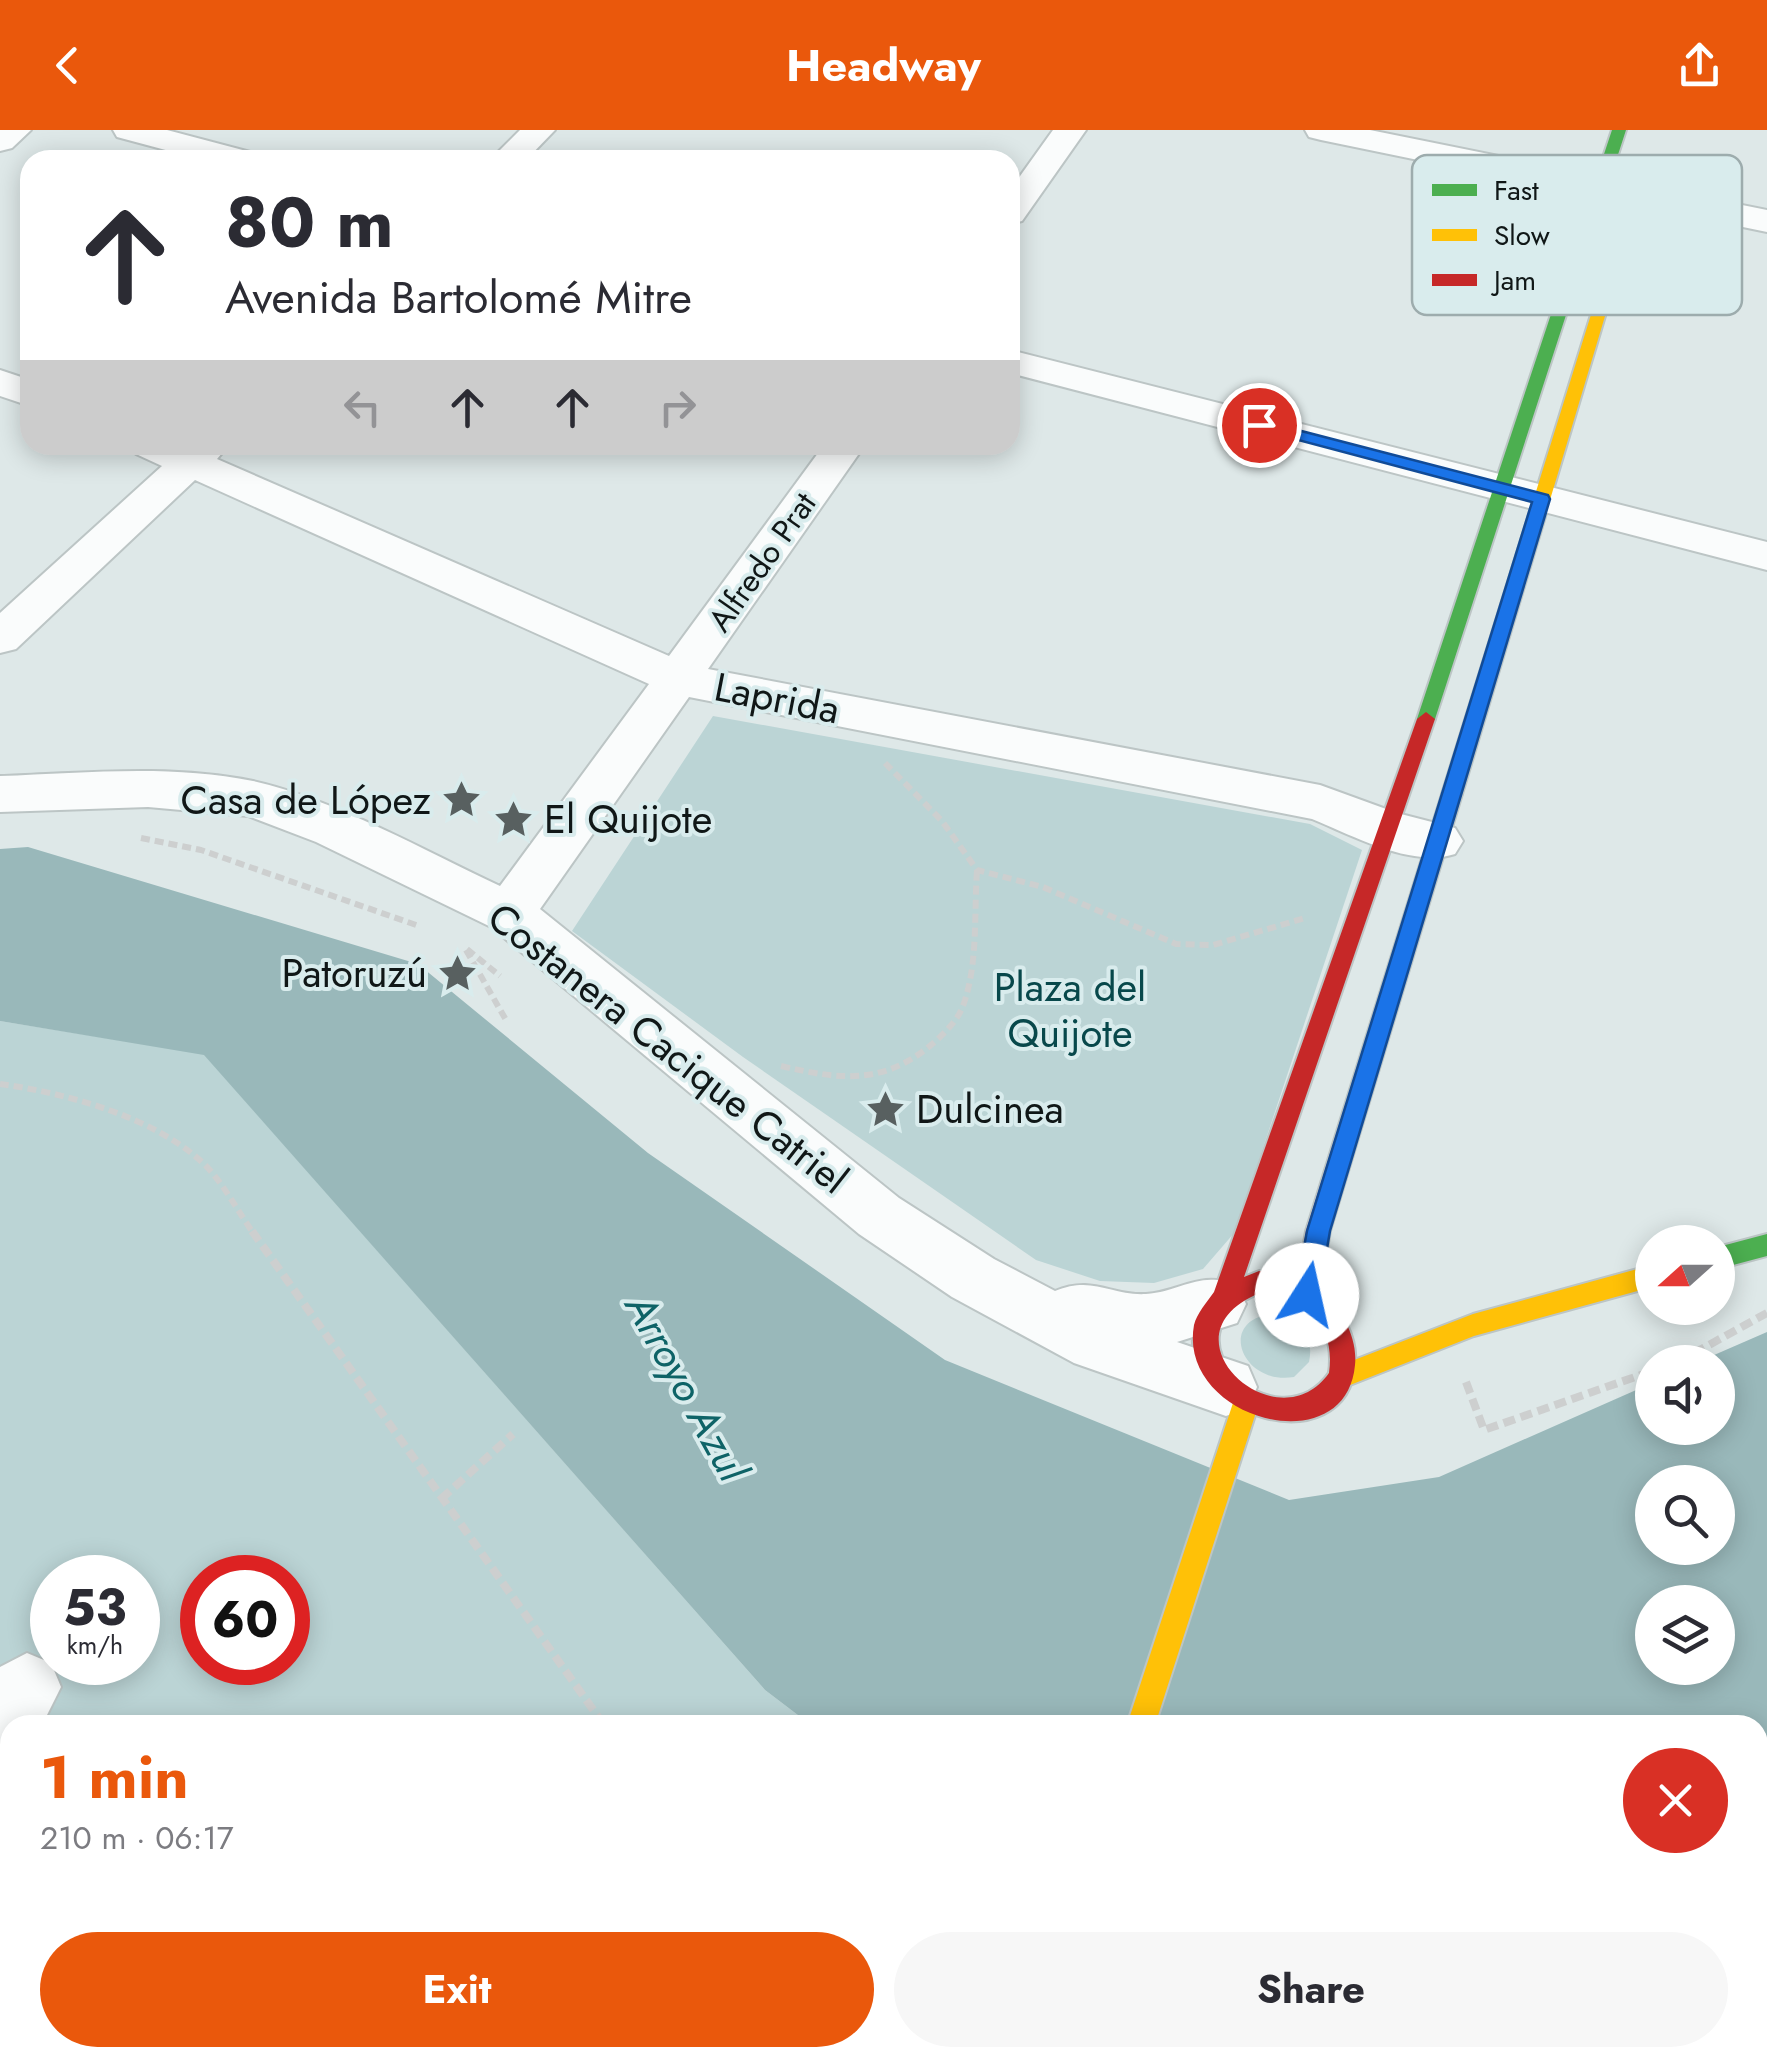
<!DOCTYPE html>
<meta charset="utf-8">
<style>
:root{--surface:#fff;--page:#f7f7f7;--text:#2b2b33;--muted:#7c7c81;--accent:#ea580c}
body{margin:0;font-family:Jost,sans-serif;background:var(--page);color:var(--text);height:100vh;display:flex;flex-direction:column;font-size:38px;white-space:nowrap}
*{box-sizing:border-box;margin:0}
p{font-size:32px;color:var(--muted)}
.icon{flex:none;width:55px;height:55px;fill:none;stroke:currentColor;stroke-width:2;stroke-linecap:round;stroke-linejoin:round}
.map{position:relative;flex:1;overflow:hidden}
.drawer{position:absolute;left:0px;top:1585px;width:1768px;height:352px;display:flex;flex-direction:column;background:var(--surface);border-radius:30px 30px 0 0;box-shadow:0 5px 25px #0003}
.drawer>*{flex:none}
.banner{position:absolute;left:20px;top:20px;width:1000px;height:305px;border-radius:30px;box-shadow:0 5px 25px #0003;background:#fff;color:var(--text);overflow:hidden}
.needle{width:65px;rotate:249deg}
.controls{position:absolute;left:1635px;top:1095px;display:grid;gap:20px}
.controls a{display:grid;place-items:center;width:100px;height:100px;border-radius:50%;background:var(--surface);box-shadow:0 5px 25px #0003;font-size:50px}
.speed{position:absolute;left:30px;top:1425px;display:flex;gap:20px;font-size:50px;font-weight:700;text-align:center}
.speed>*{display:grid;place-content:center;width:130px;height:130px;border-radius:50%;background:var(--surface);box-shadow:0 5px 25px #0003;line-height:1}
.speed small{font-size:25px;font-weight:400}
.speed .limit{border:15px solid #d22;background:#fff;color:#111}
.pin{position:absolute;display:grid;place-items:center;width:85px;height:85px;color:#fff;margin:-42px;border:5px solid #fff;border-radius:50%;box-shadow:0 2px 10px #0007}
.me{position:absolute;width:110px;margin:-55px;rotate:10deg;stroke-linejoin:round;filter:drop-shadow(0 0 8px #0008)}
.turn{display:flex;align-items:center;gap:35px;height:210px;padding:0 40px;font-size:45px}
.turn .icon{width:130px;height:130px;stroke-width:2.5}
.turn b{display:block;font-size:70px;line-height:85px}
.lanes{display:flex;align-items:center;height:95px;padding:0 40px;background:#0003;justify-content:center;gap:50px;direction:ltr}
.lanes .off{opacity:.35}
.round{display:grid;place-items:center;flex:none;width:105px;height:105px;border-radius:52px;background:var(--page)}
.headline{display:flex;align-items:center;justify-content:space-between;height:170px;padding:0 40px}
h1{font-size:60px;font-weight:700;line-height:75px;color:var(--accent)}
.cta{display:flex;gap:20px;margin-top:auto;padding:20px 40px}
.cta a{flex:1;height:115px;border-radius:60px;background:var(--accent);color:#fff;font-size:40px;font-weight:700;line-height:115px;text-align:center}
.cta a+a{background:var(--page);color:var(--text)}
header{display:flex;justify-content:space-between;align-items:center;height:130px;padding:0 40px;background:var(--accent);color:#fff;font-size:45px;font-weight:700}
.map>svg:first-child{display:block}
.green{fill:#bbd4d5;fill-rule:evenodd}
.water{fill:#99b8ba;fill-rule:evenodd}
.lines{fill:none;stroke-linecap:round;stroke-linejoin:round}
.street-casing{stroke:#bcc5c5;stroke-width:4}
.fast-casing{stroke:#bcc5c5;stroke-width:4}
.slow-casing{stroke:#bcc5c5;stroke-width:4}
.jam-casing{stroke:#bcc5c5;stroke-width:4}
.path-far1{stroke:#cdcfcf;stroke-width:6;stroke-dasharray:9 5;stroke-linecap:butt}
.path{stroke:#cdcfcf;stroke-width:8;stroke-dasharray:12 6;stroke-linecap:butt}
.street{fill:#fafcfc;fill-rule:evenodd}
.fast{fill:#4caf50;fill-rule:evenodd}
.slow{fill:#ffc107;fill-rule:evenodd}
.jam{fill:#c62828;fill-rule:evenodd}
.route{fill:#1a73e8;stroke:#114b97;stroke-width:2.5}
.labels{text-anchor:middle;stroke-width:8;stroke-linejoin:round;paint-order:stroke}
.far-street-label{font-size:32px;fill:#101717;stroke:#d9eced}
.street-label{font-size:40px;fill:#101717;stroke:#d9eced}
.poi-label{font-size:40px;fill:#101717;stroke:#d9eced;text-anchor:end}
.park-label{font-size:40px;fill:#08484b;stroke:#d9eced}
.water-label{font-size:42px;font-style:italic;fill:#0e6367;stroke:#d9eced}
.key{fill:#d9eced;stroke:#9dacad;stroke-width:2.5}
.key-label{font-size:28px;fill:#101717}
</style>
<header><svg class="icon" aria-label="back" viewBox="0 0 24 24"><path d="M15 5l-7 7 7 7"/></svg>Headway<svg class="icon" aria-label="share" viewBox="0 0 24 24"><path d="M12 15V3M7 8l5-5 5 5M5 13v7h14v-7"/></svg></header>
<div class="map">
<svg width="1767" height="1937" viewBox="0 0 1767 1937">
<rect width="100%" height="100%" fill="#dee8e8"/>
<!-- green -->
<path class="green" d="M713 586 1310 694 1362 720 1235 1102 1203 1139 1154 1153 1100 1151 1036 1130 743 927 572 801Z
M0 891 204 924 765 1560 811 1595H10V1928H969L966 1937H0ZM52 1448H138V1532H52ZM202 1448H288V1532H202Z
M1274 1184C1298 1189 1315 1205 1309 1232L1294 1247C1241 1256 1216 1188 1274 1184Z"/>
<!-- water -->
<path class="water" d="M28 717 418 834 648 1023 945 1230 1289 1370 1439 1347 1652 1253V1298H1718V1232H1698L1767 1202V1785L1758 1788V1595H811L765 1560 204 925 0 891V719ZM1652 1352H1718V1418H1652ZM1652 1472H1718V1538H1652Z"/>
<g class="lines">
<defs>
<path id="street" d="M0 0H31L12 18 0 21Z
M113 0H167L254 23 259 30H203L117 7Z
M520 0H555L526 30H490Z
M1053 0H1086L1022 91 1010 94V60Z
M1305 0H1370L1767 80V102L1321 10 1309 7Z
M1010 220 1767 412V440L1010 243Z
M0 240 30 250V276L0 266Z
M130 315H229L217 329 669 526 824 315H865L708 539 1320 655 1397 683 1455 698 1463 711 1455 724C1411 738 1354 706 1312 689L689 567 540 779 899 1068 994 1129 1055 1161C1093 1145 1111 1166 1146 1164 1183 1161 1199 1140 1237 1155L1246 1174 1237 1193 1177 1212 1248 1236 1257 1257 1248 1278 1226 1286 1074 1233 952 1167 859 1104 491 797 316 712 248 686 148 677 0 682V646C83 643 171 634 253 651 334 669 425 721 500 756L649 554 195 350 16 519 0 523V483L162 336 136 324Z
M27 1523 51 1533 61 1557 42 1595H10V1626L0 1631V1537Z"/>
<path id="fast" d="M1612 0H1626L1435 589 1426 596 1419 594 1417 589Z
M1767 1104V1126L1718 1139V1117Z"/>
<path id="slow" d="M1610 142 1617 146 1462 664 1452 671 1442 664 1603 146Z
M1652 1135V1157L1474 1206 1340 1259 1331 1255 1327 1247 1331 1239 1473 1184Z
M1246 1261 1255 1264 1259 1273 1155 1595H1127L1233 1273 1237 1264Z"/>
<path id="jam" d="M1426 582 1435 589 1244 1147 1259 1141 1298 1149 1306 1101 1442 664 1445 659H1459L1462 664 1330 1101 1320 1160C1341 1178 1358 1207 1355 1235 1346 1335 1177 1289 1194 1195 1197 1183 1207 1172 1214 1162L1417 589ZM1260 1163C1305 1169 1336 1193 1329 1243 1277 1317 1155 1205 1260 1163Z
M1015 1928H1047L1044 1937H1012Z"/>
</defs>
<!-- street casing -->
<use href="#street" class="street-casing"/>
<!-- fast casing -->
<use href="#fast" class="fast-casing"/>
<!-- slow casing -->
<use href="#slow" class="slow-casing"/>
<!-- jam casing -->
<use href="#jam" class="jam-casing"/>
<!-- path-far1 -->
<path class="path-far1" d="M885 633 942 691 977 740 1043 757 1176 814 1213 815 1305 788
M141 708 201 720 419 796
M467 819 500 846
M466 820 506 890
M781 936C845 951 888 955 939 908 951 896 960 887 965 870 978 829 974 783 977 740
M0 954C65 963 156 987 205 1035 224 1054 238 1082 254 1104"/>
<!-- path -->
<path class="path" d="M252 1101 604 1595
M1678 1232 1767 1183
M1466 1252 1484 1300 1652 1241
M441 1369 513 1304"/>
<!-- street -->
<use href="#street" class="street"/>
<!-- fast -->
<use href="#fast" class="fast"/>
<!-- slow -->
<use href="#slow" class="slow"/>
<!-- jam -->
<use href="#jam" class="jam"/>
</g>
<!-- route -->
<path class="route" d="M1259 290 1548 365 1550 369 1330 1101 1319 1165 1316 1173 1307 1176 1298 1173 1295 1165 1307 1101 1532 372 1253 298V291Z"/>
<!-- icons -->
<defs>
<symbol id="sight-bare" viewBox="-9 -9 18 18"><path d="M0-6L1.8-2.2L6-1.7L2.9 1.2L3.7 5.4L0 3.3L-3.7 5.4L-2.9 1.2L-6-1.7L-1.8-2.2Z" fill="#586060" stroke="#d9eced" stroke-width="2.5" paint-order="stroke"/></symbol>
</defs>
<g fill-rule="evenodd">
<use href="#sight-bare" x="434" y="642" width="55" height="55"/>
<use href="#sight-bare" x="486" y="662" width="55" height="55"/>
<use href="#sight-bare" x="430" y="816" width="55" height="55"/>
<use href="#sight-bare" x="858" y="952" width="55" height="55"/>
</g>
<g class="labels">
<!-- far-street labels -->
<g class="far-street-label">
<text transform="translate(762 432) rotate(-55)" y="11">Alfredo Prat</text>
</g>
<!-- street labels -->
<g class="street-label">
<text transform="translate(777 568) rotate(11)" y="14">Laprida</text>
<text transform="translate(668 918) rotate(38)" y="14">Costanera Cacique Catriel</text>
</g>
<!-- poi labels -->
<g class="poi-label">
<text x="431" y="684">Casa de López</text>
<text x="544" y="703" text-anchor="start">El Quijote</text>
<text x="427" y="857">Patoruzú</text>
<text x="916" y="993" text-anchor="start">Dulcinea</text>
</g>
<!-- park labels -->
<g class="park-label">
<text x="1070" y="871">Plaza del<tspan x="1070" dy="46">Quijote</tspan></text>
</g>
<!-- water labels -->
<g class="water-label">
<text transform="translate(687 1257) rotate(61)" y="15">Arroyo Azul</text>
</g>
</g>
<!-- legend -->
<rect x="1412" y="25" width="330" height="160" rx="15" class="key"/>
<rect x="1432" y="54" width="45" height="12" fill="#4caf50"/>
<rect x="1432" y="99" width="45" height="12" fill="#ffc107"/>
<rect x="1432" y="144" width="45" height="12" fill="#c62828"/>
<g class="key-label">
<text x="1494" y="70">Fast</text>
<text x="1494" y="115">Slow</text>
<text x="1494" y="160">Jam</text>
</g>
</svg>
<div class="controls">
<a><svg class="needle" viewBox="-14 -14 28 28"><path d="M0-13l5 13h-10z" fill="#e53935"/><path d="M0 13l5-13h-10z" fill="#7c7c81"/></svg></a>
<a><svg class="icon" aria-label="sound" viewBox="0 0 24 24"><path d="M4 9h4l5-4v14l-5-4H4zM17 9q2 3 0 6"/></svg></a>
<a><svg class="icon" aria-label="search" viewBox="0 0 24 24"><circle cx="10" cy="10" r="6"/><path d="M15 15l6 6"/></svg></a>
<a><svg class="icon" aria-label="layers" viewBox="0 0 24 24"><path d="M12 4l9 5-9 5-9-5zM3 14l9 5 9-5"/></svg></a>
</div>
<div class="speed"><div>53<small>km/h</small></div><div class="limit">60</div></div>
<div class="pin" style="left:1259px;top:295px;background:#d93025"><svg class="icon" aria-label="arrive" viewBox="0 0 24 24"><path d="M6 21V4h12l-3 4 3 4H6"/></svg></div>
<svg class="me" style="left:1307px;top:1165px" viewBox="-20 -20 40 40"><circle r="19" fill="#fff"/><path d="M0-13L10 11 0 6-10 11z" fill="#1a73e8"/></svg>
<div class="banner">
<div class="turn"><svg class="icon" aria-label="ahead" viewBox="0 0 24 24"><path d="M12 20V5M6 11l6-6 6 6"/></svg><div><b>80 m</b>Avenida Bartolomé Mitre</div></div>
<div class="lanes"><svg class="icon off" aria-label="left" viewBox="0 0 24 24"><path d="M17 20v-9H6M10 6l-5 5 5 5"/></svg><svg class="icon" aria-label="ahead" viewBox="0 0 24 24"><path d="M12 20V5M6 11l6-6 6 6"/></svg><svg class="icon" aria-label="ahead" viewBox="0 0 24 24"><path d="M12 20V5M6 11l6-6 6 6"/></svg><svg class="icon off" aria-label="right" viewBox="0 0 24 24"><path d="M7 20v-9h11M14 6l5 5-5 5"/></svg></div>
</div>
<section class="drawer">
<div class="headline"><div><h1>1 min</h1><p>210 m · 06:17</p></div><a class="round" style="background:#d93025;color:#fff"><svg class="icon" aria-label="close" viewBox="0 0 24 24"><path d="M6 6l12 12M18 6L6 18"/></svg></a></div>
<div class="cta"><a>Exit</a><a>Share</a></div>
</section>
</div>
